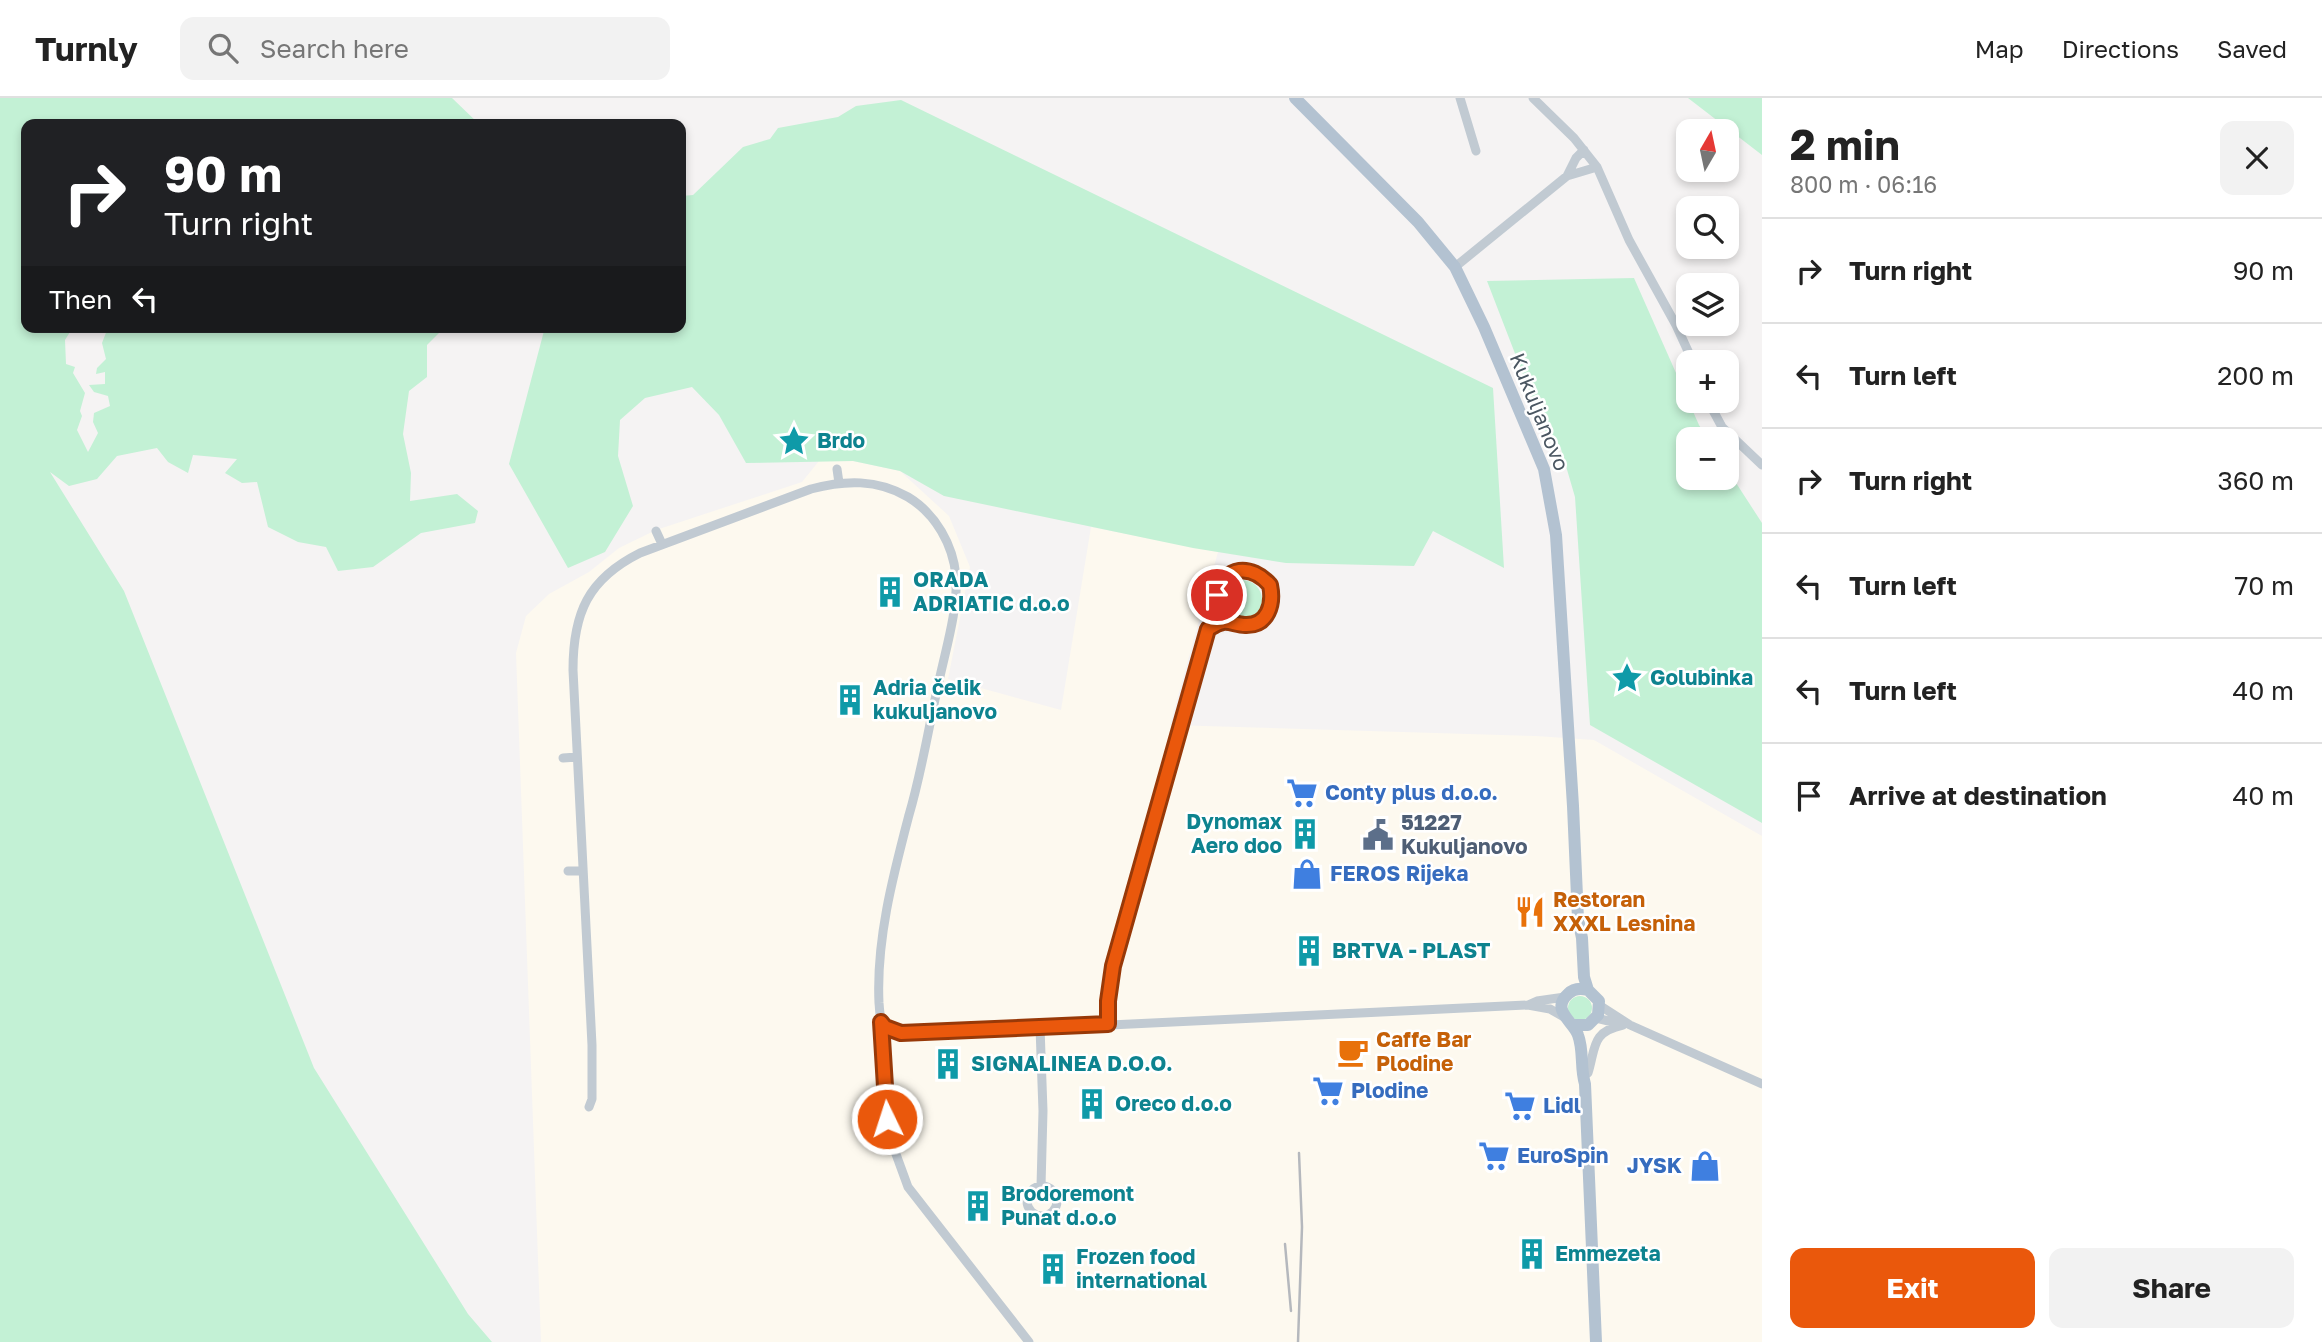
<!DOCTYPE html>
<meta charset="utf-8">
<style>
:root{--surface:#fff;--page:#f2f2f2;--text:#222;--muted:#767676;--line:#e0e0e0;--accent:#ea580c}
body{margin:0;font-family:"Golos Text",sans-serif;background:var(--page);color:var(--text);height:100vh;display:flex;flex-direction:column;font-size:26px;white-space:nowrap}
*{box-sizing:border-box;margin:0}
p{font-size:23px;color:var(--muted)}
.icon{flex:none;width:38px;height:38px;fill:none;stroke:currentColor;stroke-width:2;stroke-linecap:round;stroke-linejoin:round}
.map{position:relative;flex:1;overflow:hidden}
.drawer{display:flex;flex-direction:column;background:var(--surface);width:560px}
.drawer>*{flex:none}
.hud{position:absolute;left:21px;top:21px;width:665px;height:214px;border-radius:14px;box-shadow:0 4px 10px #0003;background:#202124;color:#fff;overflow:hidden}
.needle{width:46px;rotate:9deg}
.fabs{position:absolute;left:1676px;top:21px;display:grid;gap:14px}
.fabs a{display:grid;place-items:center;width:63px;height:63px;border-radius:14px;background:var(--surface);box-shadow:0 4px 10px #0003;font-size:35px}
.pin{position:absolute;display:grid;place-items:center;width:60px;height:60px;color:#fff;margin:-30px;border:4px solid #fff;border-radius:50%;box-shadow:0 2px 7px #0007}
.me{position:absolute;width:77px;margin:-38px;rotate:356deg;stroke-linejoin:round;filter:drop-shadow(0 0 5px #0008)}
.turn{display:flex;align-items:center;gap:24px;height:147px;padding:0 28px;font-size:32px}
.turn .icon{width:91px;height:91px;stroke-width:2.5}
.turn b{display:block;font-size:49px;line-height:60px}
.then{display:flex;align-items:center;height:66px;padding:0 28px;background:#0003;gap:14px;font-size:26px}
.round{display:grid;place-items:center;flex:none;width:74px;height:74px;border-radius:14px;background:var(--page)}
.head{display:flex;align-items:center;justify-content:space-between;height:119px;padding:0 28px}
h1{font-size:42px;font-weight:700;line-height:52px}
.action{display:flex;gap:14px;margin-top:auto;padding:14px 28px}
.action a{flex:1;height:80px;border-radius:14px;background:var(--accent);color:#fff;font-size:28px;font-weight:700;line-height:80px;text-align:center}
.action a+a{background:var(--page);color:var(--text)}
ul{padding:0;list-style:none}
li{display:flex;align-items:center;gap:21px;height:105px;padding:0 28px;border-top:2px solid var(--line)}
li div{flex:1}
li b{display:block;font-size:26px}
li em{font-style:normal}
header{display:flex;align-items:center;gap:42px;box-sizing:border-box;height:98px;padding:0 35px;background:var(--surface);border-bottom:2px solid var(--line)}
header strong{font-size:33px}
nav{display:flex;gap:38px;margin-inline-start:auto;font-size:24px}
.search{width:490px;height:63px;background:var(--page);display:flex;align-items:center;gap:18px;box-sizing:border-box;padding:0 24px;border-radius:14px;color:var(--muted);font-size:26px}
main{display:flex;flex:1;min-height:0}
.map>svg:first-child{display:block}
.commercial{fill:#fdf9ef}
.green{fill:#c3f1d5}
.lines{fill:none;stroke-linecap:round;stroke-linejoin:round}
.minor{stroke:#c1cad2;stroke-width:9}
.major{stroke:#b3c2d1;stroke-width:12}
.rail{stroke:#b5b8bd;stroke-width:2.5}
.route-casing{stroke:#983908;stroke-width:18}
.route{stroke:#ea580c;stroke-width:12}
.labels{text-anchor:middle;stroke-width:5;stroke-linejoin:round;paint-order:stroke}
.street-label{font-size:21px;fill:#4a5661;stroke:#fff}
.culture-label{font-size:21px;font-weight:bold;fill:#0d838f;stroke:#fff;text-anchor:start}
.shop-label{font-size:21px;font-weight:bold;fill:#366cbe;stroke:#fff;text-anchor:start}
.service-label{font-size:21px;font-weight:bold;fill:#4e5e75;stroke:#fff;text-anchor:start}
.food-label{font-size:21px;font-weight:bold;fill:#c56008;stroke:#fff;text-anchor:start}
</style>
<header>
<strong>Turnly</strong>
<div class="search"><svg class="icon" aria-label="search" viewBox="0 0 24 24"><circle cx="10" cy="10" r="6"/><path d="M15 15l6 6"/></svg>Search here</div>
<nav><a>Map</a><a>Directions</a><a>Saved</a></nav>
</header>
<main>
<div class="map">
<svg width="1762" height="1244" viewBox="0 0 1762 1244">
<rect width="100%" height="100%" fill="#f5f3f3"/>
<!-- commercial -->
<path class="commercial" d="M819 363H853L900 373 949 418 970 469 948 581 1061 612 1091 429 1218 454 1170 627 1536 638 1594 642 1762 738V1244H541L516 555 526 518 549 496 589 474 619 450 656 432 802 384Z"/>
<!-- green -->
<path class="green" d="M0 0H452L479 26H26V229H94L91 233 70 234 65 242 66 266 75 269 73 275 85 295 80 313 82 318 77 332 88 354 98 335 93 324 94 315 110 308 108 298 94 294 89 287 105 286V274L96 276 97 270 106 261 102 245 107 232 103 229 444 230 427 247V279L409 293 403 336 411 375 410 403 457 396 478 413 475 425 421 435 373 469 338 473 326 449 298 444 268 429 257 384 242 385 225 375 237 361 193 357 188 375 168 364 157 350 117 358 97 381 69 388 50 374 124 493 314 970 468 1216 492 1244H0Z
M1688 0H1762V57Z
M901 2 1493 290 1504 470 1433 433 1414 468 1286 465 1193 450 944 398 900 373 853 363 746 365 719 317 692 289 645 300 620 322 618 358 633 408 605 454 568 470 509 366 545 229H681V98L693 97 743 49 770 41 778 30 838 19 856 8Z
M1634 180 1699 327 1708 341H1689V380H1727V371L1762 425V725L1590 627 1575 399 1561 351 1548 341 1487 183Z
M1222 502a20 20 0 1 1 40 0a20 20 0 1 1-40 0Z
M1568 910a12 12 0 1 1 24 0a12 12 0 1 1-24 0Z"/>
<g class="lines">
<!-- minor -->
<path class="minor" d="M1460 0 1476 53
M1533 0 1574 40 1597 69 1629 142 1676 227 1693 264
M1567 78 1576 60 1584 52
M1455 169 1567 78 1597 69
M1708 303 1722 329 1762 367
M837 371 839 385
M656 433 662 446
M1240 473 1257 475 1270 487C1274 505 1268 527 1245 527 1237 527 1230 523 1223 524 1217 525 1213 528 1208 531 1215 509 1215 481 1240 473Z
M563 660 577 659
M568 773H582
M1528 907 1537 903 1565 899
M1599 907 1630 927 1762 986
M1596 920 1621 926
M881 925 889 1037 908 1089 1029 1244
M1108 926V903L1113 868 1208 531
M1040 929 1043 1013 1041 1088
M1588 975C1596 949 1591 934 1623 927
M589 1009 592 1001V947L573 572C573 515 588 481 640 455L811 391C845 382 877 381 908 399 936 416 953 447 956 478 958 512 946 550 939 583 929 627 922 673 909 717 893 778 876 842 879 905 880 913 879 924 886 930 898 940 947 934 964 934L1528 907 1550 911 1564 919
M1027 1103a15 15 0 1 1 30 0a15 15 0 1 1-30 0Z"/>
<!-- major -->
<path class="major" d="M1295 0 1418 124 1455 169 1484 229 1544 371 1556 437 1573 708 1578 821 1582 840 1584 879 1588 892
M1574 927H1588L1598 917 1599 903 1588 892C1581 890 1574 890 1568 896 1550 912 1574 924 1578 937 1584 953 1580 970 1585 986L1596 1244"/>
<!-- rail -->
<path class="rail" d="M1285 1146 1291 1213
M1298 1244 1302 1129 1299 1055"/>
</g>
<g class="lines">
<defs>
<path id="route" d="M887 1021 881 924 885 929 901 935 1108 926V903L1113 868 1208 531C1213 528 1217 525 1223 524 1230 523 1237 527 1245 527 1268 528 1274 506 1270 487 1251 466 1225 467 1217 497"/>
</defs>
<!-- route casing -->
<use href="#route" class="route-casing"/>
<!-- route -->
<use href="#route" class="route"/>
</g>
<!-- icons -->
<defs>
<symbol id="sight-bare" viewBox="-9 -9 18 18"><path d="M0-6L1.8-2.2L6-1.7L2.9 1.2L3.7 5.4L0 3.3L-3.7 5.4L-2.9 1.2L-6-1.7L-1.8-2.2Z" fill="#0f9aa8" stroke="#fff" stroke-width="2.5" paint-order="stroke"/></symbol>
<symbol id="building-bare" viewBox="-9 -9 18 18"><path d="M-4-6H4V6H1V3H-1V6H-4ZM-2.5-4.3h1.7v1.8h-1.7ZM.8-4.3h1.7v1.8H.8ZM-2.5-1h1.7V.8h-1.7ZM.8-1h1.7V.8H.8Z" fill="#0f9aa8" stroke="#fff" stroke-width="2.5" paint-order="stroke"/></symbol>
<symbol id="supermarket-bare" viewBox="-9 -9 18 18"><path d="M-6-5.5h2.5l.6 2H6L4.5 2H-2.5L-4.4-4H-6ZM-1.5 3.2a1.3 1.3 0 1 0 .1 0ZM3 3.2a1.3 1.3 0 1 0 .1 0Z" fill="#3f7fe0" stroke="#fff" stroke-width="2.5" paint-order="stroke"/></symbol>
<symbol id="civic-bare" viewBox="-9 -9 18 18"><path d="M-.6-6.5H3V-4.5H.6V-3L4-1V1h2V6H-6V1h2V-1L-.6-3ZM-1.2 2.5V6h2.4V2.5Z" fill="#5c6f8a" stroke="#fff" stroke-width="2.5" paint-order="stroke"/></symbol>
<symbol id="shop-bare" viewBox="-9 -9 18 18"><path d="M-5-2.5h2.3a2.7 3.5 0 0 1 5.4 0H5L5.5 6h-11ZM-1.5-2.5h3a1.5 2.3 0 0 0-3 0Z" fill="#3f7fe0" stroke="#fff" stroke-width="2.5" paint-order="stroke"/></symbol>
<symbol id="restaurant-bare" viewBox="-9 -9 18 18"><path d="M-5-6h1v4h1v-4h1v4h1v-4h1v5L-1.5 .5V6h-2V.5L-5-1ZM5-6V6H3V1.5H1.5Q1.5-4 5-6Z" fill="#e8710a" stroke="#fff" stroke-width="2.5" paint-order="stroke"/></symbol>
<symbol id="cafe-bare" viewBox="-9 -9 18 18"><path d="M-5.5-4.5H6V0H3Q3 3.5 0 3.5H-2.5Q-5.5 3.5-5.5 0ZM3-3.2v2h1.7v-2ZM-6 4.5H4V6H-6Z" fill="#e8710a" stroke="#fff" stroke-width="2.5" paint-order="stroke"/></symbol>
</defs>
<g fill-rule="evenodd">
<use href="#sight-bare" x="772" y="321" width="44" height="44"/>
<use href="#building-bare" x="868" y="472" width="44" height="44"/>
<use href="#sight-bare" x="1605" y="558" width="44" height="44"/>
<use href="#building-bare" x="828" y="580" width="44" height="44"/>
<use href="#supermarket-bare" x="1280" y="673" width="44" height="44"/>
<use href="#building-bare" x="1283" y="714" width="44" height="44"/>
<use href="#civic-bare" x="1356" y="715" width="44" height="44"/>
<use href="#shop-bare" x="1285" y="754" width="44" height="44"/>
<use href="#restaurant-bare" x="1508" y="792" width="44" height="44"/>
<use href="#building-bare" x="1287" y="831" width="44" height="44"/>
<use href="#cafe-bare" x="1331" y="932" width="44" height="44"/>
<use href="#building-bare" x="926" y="944" width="44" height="44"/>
<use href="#supermarket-bare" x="1306" y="971" width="44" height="44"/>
<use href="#building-bare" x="1070" y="984" width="44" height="44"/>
<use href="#supermarket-bare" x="1498" y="986" width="44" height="44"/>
<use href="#supermarket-bare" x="1472" y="1036" width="44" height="44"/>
<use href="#shop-bare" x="1683" y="1046" width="44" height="44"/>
<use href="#building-bare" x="956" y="1086" width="44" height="44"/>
<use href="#building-bare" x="1510" y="1134" width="44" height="44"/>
<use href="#building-bare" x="1031" y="1149" width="44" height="44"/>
</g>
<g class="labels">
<!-- street labels -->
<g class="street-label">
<text transform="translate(1539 314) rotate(68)" y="7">Kukuljanovo</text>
</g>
<!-- culture labels -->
<g class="culture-label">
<text x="817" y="350">Brdo</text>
<text x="913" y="489">ORADA<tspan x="913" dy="24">ADRIATIC d.o.o</tspan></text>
<text x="1650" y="587">Golubinka</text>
<text x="873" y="597">Adria čelik<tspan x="873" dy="24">kukuljanovo</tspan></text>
<text x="1282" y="731" text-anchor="end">Dynomax<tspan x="1282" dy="24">Aero doo</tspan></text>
<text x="1332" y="860">BRTVA - PLAST</text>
<text x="971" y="973">SIGNALINEA D.O.O.</text>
<text x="1115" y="1013">Oreco d.o.o</text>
<text x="1001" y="1103">Brodoremont<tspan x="1001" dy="24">Punat d.o.o</tspan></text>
<text x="1555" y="1163">Emmezeta</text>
<text x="1076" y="1166">Frozen food<tspan x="1076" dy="24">international</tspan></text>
</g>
<!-- shop labels -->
<g class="shop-label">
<text x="1325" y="702">Conty plus d.o.o.</text>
<text x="1330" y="783">FEROS Rijeka</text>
<text x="1351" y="1000">Plodine</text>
<text x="1543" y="1015">Lidl</text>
<text x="1517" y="1065">EuroSpin</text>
<text x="1682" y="1075" text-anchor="end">JYSK</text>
</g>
<!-- service labels -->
<g class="service-label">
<text x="1401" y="732">51227<tspan x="1401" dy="24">Kukuljanovo</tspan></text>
</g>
<!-- food labels -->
<g class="food-label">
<text x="1553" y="809">Restoran<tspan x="1553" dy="24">XXXL Lesnina</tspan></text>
<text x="1376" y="949">Caffe Bar<tspan x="1376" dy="24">Plodine</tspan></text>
</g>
</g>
</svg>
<div class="fabs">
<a><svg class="needle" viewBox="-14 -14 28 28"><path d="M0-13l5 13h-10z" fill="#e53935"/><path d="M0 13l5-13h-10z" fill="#767676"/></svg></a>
<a><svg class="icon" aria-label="search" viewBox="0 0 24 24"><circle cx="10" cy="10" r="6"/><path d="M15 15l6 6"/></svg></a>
<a><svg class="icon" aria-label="layers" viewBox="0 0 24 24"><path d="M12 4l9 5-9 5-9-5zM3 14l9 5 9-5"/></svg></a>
<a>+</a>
<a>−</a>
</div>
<div class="pin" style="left:1217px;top:497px;background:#d93025"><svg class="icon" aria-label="arrive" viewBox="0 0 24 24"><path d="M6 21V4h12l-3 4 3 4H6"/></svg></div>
<svg class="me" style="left:887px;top:1021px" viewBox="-20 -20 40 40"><circle r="17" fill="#ea580c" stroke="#fff" stroke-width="3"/><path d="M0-11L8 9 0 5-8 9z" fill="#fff"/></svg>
<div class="hud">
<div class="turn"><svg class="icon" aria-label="right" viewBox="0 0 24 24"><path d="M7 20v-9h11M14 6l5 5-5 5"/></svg><div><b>90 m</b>Turn right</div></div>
<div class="then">Then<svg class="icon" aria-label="left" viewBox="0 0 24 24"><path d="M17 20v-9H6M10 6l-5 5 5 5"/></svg></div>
</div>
</div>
<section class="drawer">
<div class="head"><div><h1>2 min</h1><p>800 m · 06:16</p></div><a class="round"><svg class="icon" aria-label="close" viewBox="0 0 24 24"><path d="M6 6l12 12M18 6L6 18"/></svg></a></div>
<ul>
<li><svg class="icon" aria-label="right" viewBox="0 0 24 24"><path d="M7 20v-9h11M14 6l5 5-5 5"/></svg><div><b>Turn right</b></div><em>90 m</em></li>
<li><svg class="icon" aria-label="left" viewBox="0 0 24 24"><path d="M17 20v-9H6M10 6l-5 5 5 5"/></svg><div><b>Turn left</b></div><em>200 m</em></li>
<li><svg class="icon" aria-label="right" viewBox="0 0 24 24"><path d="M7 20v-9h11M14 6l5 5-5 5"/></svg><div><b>Turn right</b></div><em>360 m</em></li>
<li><svg class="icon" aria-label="left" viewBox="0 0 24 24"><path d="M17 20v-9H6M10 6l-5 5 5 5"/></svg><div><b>Turn left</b></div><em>70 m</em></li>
<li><svg class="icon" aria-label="left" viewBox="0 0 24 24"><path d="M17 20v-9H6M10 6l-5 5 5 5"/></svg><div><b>Turn left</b></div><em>40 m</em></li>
<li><svg class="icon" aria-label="arrive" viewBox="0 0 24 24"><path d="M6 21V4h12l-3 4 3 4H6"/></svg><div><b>Arrive at destination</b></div><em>40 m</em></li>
</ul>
<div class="action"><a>Exit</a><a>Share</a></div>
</section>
</main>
